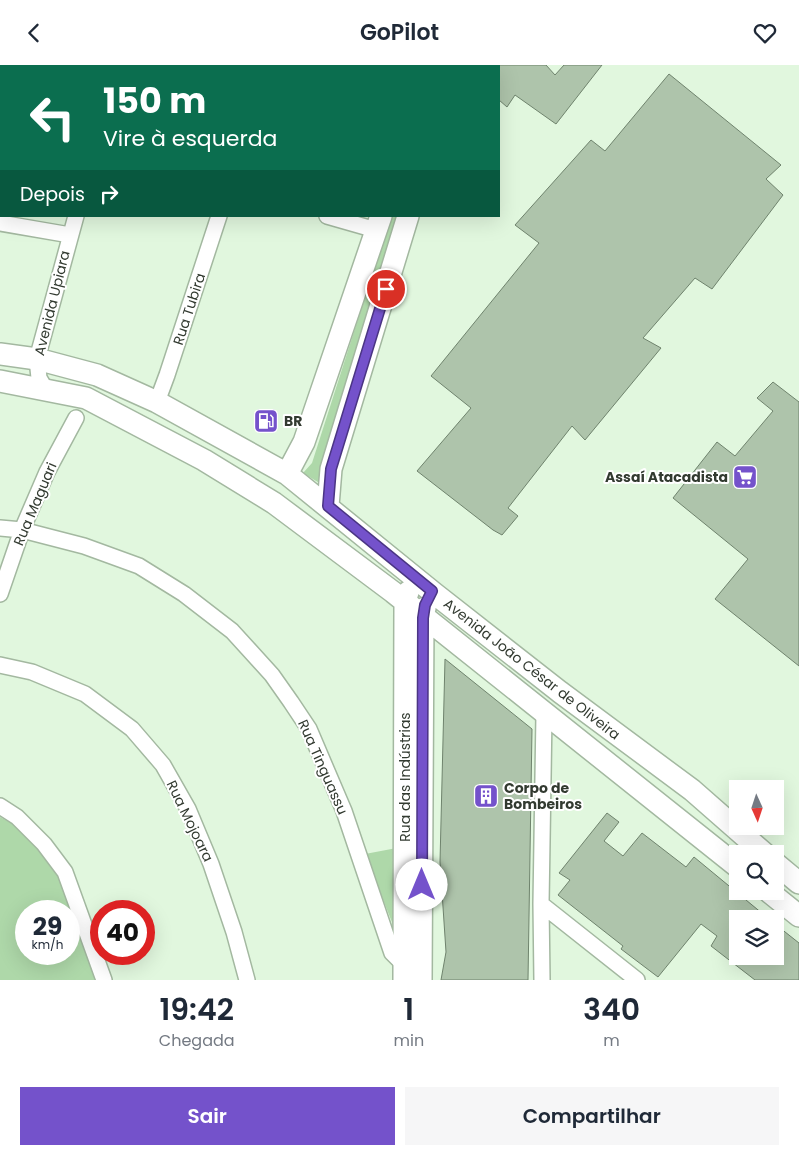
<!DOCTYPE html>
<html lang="pt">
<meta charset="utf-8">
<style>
:root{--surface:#fff;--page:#f6f6f7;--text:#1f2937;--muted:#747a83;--accent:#7452cb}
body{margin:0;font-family:Poppins,sans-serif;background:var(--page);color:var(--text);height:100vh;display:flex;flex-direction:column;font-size:19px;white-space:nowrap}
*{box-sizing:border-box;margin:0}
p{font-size:16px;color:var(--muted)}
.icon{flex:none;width:28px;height:28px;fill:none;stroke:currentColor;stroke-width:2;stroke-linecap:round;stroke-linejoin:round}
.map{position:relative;height:915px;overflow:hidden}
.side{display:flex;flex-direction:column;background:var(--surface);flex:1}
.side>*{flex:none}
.guide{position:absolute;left:0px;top:0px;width:500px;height:152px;box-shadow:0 5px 20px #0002;background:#0b6e4f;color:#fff;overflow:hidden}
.needle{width:32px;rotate:177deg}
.buttons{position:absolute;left:729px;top:715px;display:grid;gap:10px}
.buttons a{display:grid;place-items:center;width:55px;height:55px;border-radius:0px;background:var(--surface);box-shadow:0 5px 20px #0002;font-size:25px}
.speed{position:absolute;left:15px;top:835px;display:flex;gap:10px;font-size:25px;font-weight:700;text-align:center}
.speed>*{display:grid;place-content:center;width:65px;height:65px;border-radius:50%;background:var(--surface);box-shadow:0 5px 20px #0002;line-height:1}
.speed small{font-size:12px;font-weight:400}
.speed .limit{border:8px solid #d22;background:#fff;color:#111}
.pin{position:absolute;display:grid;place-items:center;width:42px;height:42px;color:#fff;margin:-21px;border:2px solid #fff;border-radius:50%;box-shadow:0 1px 5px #0007}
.me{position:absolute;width:55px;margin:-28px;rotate:0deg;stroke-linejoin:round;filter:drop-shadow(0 0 4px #0008)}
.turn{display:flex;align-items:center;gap:18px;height:105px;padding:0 20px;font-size:22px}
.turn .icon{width:65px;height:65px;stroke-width:2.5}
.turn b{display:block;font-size:35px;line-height:42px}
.then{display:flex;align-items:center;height:48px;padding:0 20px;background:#0003;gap:10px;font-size:19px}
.eta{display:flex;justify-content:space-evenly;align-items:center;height:85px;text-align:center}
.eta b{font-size:30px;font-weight:600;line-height:35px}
.cta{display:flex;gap:10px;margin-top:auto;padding:10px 20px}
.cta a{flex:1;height:58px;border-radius:0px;background:var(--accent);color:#fff;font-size:20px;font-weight:600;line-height:58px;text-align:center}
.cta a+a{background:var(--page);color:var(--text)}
header{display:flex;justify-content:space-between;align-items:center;height:65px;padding:0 20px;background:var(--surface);font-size:22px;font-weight:600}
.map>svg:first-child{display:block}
.green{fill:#aed8a9;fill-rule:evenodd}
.building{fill:#aec4ab;stroke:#6f836d}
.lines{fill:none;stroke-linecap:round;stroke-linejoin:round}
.street-casing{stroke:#a3b8a0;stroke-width:18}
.secondary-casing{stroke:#a3b8a0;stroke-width:24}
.street{stroke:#fff;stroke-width:15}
.secondary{stroke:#fff;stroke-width:21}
.route-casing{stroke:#4b3584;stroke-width:12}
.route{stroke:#7452cb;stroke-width:9}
.labels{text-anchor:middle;stroke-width:4;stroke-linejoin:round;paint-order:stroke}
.street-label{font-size:14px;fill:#323a30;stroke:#fff}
.poi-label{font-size:14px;font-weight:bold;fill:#323a30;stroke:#fff;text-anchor:start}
</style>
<header><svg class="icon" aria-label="back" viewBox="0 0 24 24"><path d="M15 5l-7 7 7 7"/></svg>GoPilot<svg class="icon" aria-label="heart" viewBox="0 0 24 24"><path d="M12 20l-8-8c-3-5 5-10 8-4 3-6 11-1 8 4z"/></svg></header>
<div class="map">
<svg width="799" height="915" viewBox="0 0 799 915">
<rect width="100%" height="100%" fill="#e1f7de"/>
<!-- green -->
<path class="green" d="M391 151H400L321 419 303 408 312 398Z
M0 752 15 760 41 784 60 810 76 854 95 915H0ZM26 846H69V889H26Z
M402 782 401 880 365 789Z"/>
<!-- building -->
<path class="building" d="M499 0H546L555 10 564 0H602L556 59 515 30 507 42 499 35Z
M669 9 781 100 766 114 783 130 712 224 695 213 643 273 661 283 585 375 572 361 508 443 518 451 502 470 493 465 417 406 471 343 431 311 539 178 515 160 591 75 605 86Z
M773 317 799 337V601L715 534 748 494 673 433 717 377 735 391 773 346 757 333Z
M445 594 532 664 528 915H441L446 887 440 797Z
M607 748 619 757 604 776 623 791 642 768 686 802 694 792 769 854H738V891H775V859L799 878V915H755L711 881 717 871 701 859 658 912 621 884 623 881 558 830 570 815 559 808Z"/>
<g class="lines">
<defs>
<path id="street" d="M119 1 120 0
M264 1V0
M0 53H1
M327 151 376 165
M0 158 70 170
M46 325 39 313 37 294 76 151
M157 337 167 310 219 151
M0 463 22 465 84 481 139 501 184 529 232 566 272 610 291 637 309 664 344 746 392 888 399 895 410 896
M0 529 22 465 47 407 76 353
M0 600 32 607 85 629 132 664 163 700 188 744 211 799 234 867 247 915
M0 741 17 752 44 779 65 807 104 915
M541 839 637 915
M542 915 541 839 544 649"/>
<path id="secondary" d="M433 1 434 0
M462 1 463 0
M0 289 37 294 97 310 157 337 287 409 435 529 560 627 692 725 765 789
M0 316 86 333 204 395 274 438 393 527 738 802
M287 409 304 377 381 151
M328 441 331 404 408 151
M775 798 799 818
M768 826 799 851
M404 915 405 537 408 527
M421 915 423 553 425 543"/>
</defs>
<!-- street casing -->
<use href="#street" class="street-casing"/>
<!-- secondary casing -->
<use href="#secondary" class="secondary-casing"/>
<!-- street -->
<use href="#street" class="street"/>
<!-- secondary -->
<use href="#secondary" class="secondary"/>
</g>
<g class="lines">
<defs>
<path id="route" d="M386 224 331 404 328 441 432 526 425 540 423 553 422 820"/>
</defs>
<!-- route casing -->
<use href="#route" class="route-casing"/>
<!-- route -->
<use href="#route" class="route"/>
</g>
<!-- icons -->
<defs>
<symbol id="fuel-square" viewBox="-11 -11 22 22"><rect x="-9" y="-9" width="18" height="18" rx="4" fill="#7452cb" stroke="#fff"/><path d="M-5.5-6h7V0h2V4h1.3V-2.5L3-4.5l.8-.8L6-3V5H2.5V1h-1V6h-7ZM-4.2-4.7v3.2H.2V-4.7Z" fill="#fff"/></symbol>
<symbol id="supermarket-square" viewBox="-11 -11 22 22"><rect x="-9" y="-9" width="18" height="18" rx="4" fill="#7452cb" stroke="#fff"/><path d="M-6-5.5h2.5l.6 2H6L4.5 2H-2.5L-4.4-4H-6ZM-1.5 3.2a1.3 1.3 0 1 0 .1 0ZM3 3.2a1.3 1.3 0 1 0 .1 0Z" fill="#fff"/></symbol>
<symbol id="building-square" viewBox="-11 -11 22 22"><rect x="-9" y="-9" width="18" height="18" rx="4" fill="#7452cb" stroke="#fff"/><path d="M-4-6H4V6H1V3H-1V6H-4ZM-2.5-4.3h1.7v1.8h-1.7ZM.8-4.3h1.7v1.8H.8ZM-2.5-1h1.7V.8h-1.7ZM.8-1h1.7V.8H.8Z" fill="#fff"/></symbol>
</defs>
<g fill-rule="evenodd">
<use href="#fuel-square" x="252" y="342" width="28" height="28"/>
<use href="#supermarket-square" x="731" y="398" width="28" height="28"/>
<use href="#building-square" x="472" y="717" width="28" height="28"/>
</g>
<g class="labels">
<!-- street labels -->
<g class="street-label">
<text transform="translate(52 238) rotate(-76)" y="5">Avenida Upiara</text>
<text transform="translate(189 244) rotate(-72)" y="5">Rua Tubira</text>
<text transform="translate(35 439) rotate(-67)" y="5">Rua Maguari</text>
<text transform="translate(532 604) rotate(38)" y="5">Avenida João César de Oliveira</text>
<text transform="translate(323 702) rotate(66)" y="5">Rua Tinguassu</text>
<text transform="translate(405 712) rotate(-90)" y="5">Rua das Indústrias</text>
<text transform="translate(190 756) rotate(64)" y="5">Rua Mojoara</text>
</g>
<!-- poi labels -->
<g class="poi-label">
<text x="284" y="361">BR</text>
<text x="728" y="417" text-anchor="end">Assaí Atacadista</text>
<text x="504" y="728">Corpo de<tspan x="504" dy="16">Bombeiros</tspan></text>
</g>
</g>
</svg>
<div class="buttons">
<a><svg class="needle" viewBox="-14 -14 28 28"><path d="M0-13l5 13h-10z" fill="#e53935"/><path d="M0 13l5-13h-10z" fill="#747a83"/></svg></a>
<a><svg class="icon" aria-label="search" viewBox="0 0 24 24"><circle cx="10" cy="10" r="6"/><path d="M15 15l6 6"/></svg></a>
<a><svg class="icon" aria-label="layers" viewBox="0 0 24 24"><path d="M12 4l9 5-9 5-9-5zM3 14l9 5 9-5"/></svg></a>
</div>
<div class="speed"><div>29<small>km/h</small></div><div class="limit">40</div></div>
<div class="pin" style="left:386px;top:224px;background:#d93025"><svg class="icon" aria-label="arrive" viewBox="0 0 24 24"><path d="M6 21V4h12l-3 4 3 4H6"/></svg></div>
<svg class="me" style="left:422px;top:820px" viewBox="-20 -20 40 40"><circle r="19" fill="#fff"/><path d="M0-13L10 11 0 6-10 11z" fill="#7452cb"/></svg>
<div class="guide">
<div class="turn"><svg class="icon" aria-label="left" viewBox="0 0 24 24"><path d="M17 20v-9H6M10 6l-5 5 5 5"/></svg><div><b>150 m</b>Vire à esquerda</div></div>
<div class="then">Depois<svg class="icon" aria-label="right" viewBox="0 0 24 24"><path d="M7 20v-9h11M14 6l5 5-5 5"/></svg></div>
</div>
</div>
<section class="side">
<div class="eta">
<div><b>19:42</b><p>Chegada</p></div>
<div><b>1</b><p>min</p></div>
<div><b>340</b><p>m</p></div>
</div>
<div class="cta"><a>Sair</a><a>Compartilhar</a></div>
</section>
